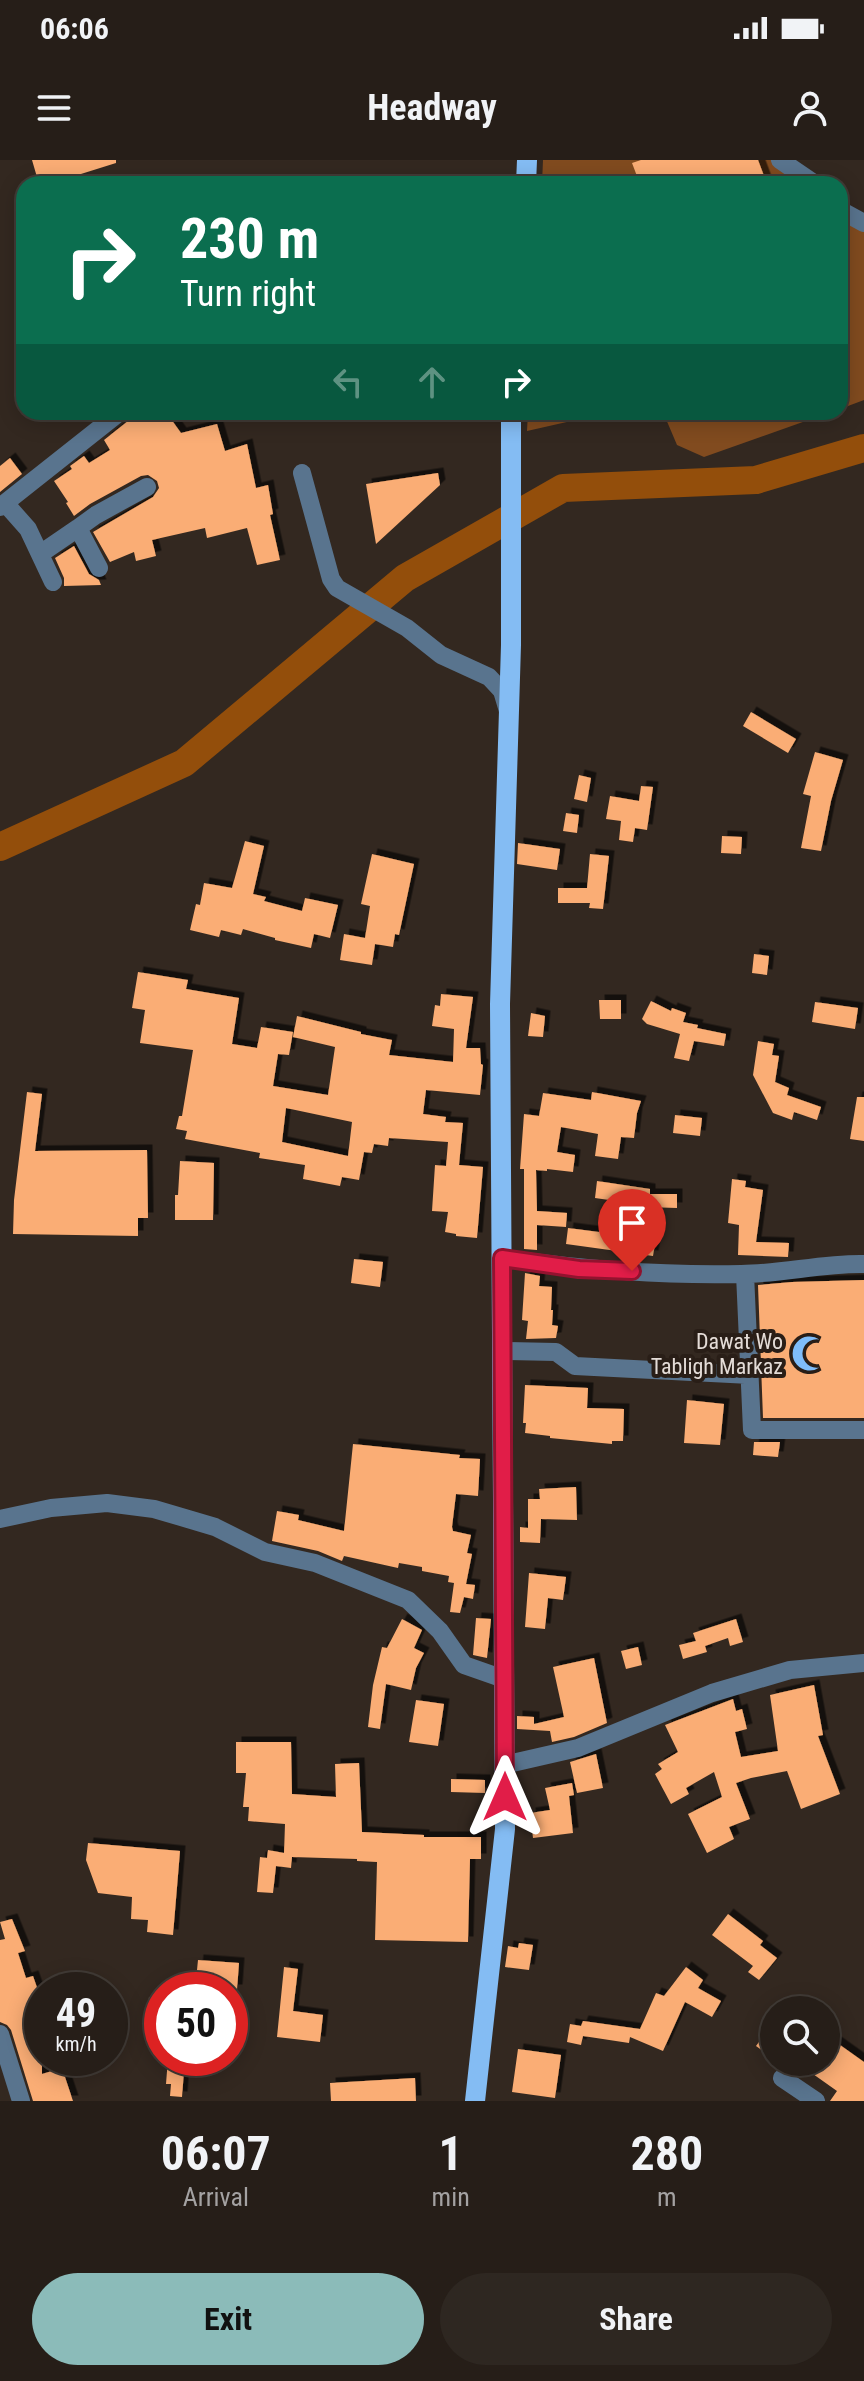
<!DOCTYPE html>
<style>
:root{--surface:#261e18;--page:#2e2721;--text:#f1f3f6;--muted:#a4a2a2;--line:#423c37;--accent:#8bbbb9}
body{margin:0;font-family:"Roboto Condensed",sans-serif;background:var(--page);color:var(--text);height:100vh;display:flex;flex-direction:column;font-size:30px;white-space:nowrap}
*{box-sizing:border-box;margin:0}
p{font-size:26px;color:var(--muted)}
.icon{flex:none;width:44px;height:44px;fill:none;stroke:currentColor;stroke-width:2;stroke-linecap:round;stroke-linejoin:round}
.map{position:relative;height:1941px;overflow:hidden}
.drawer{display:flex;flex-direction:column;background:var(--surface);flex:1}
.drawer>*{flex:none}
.top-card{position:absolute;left:16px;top:16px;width:832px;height:244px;border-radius:24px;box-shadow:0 4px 20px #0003,0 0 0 2px var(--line);background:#0b6e4f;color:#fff;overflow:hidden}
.fabs{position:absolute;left:760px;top:1836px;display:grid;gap:16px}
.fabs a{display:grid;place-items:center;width:80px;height:80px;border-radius:50%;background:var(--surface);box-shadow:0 4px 20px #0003,0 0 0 2px var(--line);font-size:40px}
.speed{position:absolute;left:24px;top:1812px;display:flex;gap:16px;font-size:40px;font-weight:700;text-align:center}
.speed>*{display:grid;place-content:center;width:104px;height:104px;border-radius:50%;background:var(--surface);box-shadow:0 4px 20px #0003,0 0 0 2px var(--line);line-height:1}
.speed small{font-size:20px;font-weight:400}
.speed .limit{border:12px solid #d22;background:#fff;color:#111}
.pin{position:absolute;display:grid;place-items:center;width:68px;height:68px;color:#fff;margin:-82px -34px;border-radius:50% 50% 50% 0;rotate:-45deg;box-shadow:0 0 8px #0007}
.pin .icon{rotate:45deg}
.me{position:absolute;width:88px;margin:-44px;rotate:0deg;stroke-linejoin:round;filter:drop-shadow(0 0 6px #0008)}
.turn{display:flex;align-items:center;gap:28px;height:168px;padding:0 32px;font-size:36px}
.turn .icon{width:104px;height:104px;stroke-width:2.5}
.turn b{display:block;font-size:56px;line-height:68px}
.lanes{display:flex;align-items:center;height:76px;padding:0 32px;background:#0003;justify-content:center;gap:40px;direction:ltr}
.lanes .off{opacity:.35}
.eta{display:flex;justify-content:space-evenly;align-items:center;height:136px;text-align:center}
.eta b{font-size:48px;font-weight:700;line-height:56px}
.cta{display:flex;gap:16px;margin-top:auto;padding:16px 32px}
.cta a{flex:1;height:92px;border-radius:48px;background:var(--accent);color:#111;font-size:32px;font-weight:700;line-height:92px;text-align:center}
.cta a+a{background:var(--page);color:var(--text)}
.status{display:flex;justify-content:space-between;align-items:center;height:56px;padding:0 40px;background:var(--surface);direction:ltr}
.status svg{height:22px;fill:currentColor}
header{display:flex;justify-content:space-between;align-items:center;height:104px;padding:0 32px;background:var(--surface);font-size:36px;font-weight:700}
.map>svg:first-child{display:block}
.forest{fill:#814b1f}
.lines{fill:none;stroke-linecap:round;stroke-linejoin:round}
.river{stroke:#934e0b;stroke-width:28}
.building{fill:#faad74;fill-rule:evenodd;filter:url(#shadow)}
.minor{stroke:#59748e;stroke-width:18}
.major{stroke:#84bcf3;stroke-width:20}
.route-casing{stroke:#92132f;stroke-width:20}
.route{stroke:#e11d48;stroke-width:14}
.labels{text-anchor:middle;stroke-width:8;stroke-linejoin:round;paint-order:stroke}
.poi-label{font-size:22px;fill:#e4dcd7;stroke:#291e17;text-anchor:end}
</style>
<div class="status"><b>06:06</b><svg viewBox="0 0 49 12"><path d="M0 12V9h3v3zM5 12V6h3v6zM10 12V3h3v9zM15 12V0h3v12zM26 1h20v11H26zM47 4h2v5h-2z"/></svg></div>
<header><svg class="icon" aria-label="menu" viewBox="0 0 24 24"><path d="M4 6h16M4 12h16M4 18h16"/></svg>Headway<svg class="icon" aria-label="person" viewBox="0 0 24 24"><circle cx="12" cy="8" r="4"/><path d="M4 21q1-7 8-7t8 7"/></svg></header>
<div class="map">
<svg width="864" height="1941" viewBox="0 0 864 1941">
<defs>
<filter id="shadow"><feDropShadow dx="5.5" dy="-5.5" stdDeviation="0" flood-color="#0009"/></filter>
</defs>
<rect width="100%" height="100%" fill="#332820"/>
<!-- forest -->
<path class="forest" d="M543 0H776L805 24H542Z
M840 45 864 63V240L840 249Z
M528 252H611L527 271Z
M663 252H831L704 297 677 285Z"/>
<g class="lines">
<!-- river -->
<path class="river" d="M0 687 184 603 405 418 563 328 756 320 864 288"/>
</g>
<!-- building -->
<path class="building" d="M32 0H116V3L49 24H39Z
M641 0H758L767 24H672L668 14 640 24 632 3Z
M132 252H166L181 273 217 264 225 291 247 284 256 328 268 325 273 354 270 355 280 400 257 405 247 368 207 378 205 368 152 380 156 396 136 401 134 392 110 402 93 372 153 337 159 328 157 321 148 315 141 316 90 344 74 356 66 343 68 342 54 321 72 309 70 306 84 296 89 303 110 290 104 280 128 261Z
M10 298 22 314 0 332V306Z
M438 313 440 325 376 384 366 324Z
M74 386 89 414 99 420 101 425 64 426V418L55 398Z
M751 552 796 579 788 593 743 566Z
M815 592 843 600 831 641 821 691 801 688 811 636 803 634Z
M579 615 591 618 587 642 574 639Z
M641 626 653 627 647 670 635 668 633 682 619 680 621 661 606 659 610 636 639 641Z
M566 653 579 655 577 673 563 671Z
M722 676 742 677 741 694 721 693Z
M245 681 264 686 253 734 266 737 264 741 302 751 305 738 338 745 330 778 314 774 311 788 275 780V778L243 769 241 775 221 770 219 777 190 770 196 744 200 745 204 723 232 728Z
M518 683 560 689 557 710 517 704Z
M372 694 414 704 399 775 395 774 393 787 375 784 372 805 340 800 344 774 365 778 370 746 361 744Z
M590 694 609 696 603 749 589 748 590 743H558V728H587Z
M754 794 769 796 767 815 752 813Z
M138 812 188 820 186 829 239 838 232 884 257 888 261 867 293 872 289 895 278 894 273 926 328 935 335 887 293 877 297 856 361 872V874L392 880 389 895 453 902 454 869 432 866 435 845 440 846 441 834 473 837 466 888H480L481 904 483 905 480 935 426 930 423 954 446 957 445 962 463 963 459 1005 483 1007 477 1078 456 1076V1074L445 1072 448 1052 432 1051 435 1005 446 1006 448 982 389 978 388 986 374 984 372 993 364 992 359 1020 342 1017 340 1026 303 1019 305 1005 259 998 260 993 185 979 187 971 176 969 179 956H182L193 890 140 883 145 850 132 848ZM286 948 352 962 348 996 282 982Z
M599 840H621V859H600Z
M651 841 671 851 672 848 686 853 683 862 698 865 697 868 726 874 724 886 694 881 689 901 674 898 680 874 647 864 642 859Z
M815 842 858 848 855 869 812 862Z
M531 853 545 856 543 877 528 876Z
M758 881 774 884 772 895 779 896 775 922 789 928 787 935 821 947 817 960 794 952 792 960 773 953 753 915Z
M27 932 42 934 35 991 147 990 148 1058H138V1076L13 1074 14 1040Z
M592 932 641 941 637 953 634 978 621 977 618 999 595 996 598 974 561 967 557 992 575 995 573 1012 547 1009V1011L536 1010 537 1051 567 1053 566 1067 537 1065V1090L524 1089V1009H520L524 954 539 956 543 933 591 940Z
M857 937H864V981L850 979Z
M675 955 702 958 700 976 673 973Z
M180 1001 214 1003 213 1060H175V1035H178Z
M732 1019 746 1021 745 1027 763 1030 756 1082 789 1083 788 1097 738 1095 739 1065 728 1063Z
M597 1021 650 1029V1034H677V1048L645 1047 640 1082 655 1084 653 1096 566 1084 568 1068 599 1072V1069L605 1070 609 1040 595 1038Z
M354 1099 383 1102 380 1127 351 1123Z
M525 1113 540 1116 539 1126 552 1127 551 1150H553L552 1165 558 1166 556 1178 526 1179 528 1161 522 1160Z
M864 1120V1258H763L758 1125 792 1122Z
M525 1225 588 1228 587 1248 624 1249 623 1281H612V1284L550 1278V1276L525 1273 526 1263H523Z
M687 1240 724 1244 720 1285 684 1283Z
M754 1282H780L778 1297 753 1295Z
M353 1284 460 1295 459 1298 480 1299 478 1336 456 1334 452 1367 453 1371 471 1375 467 1393 472 1394 466 1424 475 1425 473 1439 464 1437 460 1453 450 1452 454 1423 448 1422 449 1416 422 1411V1407L399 1403 398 1408 344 1396 342 1401 318 1391 272 1381 277 1351 299 1355 298 1360 344 1371Z
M576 1327 577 1360 541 1359 540 1383 520 1382V1367L528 1368V1339H540L539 1329Z
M529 1413 566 1417 563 1440 548 1438 545 1469 525 1467Z
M476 1458 491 1459 487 1498 473 1495Z
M402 1459 422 1470 414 1488 424 1493 416 1508 411 1530 386 1524 380 1569 368 1567 373 1525 382 1487 387 1488Z
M736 1459 743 1482 730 1486 728 1478 705 1486 707 1492 683 1499 679 1485 696 1481 693 1473Z
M638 1487 642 1505 626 1509 621 1491Z
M594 1498 607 1563 574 1577 552 1582 550 1571 517 1569V1556L534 1557V1564L564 1557 553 1507Z
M814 1525 823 1575 818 1576 840 1634 801 1649 787 1611 751 1618 736 1623 750 1659 729 1667 734 1679 707 1693 688 1654 722 1637 714 1612 686 1628 689 1634 671 1644 655 1614 662 1609 658 1604 678 1592 665 1565 733 1539 736 1551 742 1549 747 1569 735 1572 741 1597 778 1591 770 1535Z
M416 1540 444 1544 438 1586 409 1582Z
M236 1582H291L292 1634 336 1637 335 1604 359 1603 362 1672 424 1675V1677H481V1699H470L468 1782 375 1780 377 1702 357 1701V1699L292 1697 291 1708 276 1706 273 1733 257 1732 260 1697 267 1698 268 1690 284 1693 285 1664 248 1661 249 1647H243L246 1613H236Z
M596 1594 603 1628 577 1633 570 1602Z
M451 1619 485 1620V1633L451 1632Z
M572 1623 574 1635 569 1636 573 1673 533 1678 530 1653 550 1650 545 1628Z
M88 1683 180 1691 173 1775 147 1772 148 1760 131 1759 132 1737 98 1733 86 1700Z
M728 1754 763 1781 760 1785 777 1798 759 1820 748 1812 753 1806 712 1775Z
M12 1759 25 1791 18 1793 26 1818 33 1816 40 1836 36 1837 42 1854V1914L62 1908 73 1941H33L11 1870 7 1865 0 1862V1780L5 1779 0 1762Z
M519 1783 533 1785 529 1810 505 1807 508 1786 518 1788Z
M198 1800 239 1803 237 1830H195Z
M284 1807 298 1809 293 1851 323 1855 320 1882 277 1877Z
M686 1807 703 1820 698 1828 721 1841 712 1857 685 1842 663 1891 630 1877 629 1883 583 1876 581 1885 567 1882 570 1864 581 1866 583 1861 640 1869 656 1833 664 1836Z
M149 1837 162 1838V1863L147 1862Z
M774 1861V1899L756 1886Z
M826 1875 864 1902V1941H830L837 1931 796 1902H826Z
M518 1889 561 1895 555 1938 512 1932Z
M168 1898H202L201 1913 184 1911 182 1937 170 1936 171 1924H166Z
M415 1918 416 1941H331L330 1923Z"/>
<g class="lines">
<!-- minor -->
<path class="minor" d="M780 0 815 24
M840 50 864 63
M302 313 331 419 337 428 407 468 441 495 489 517 502 531 508 551
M5 343 28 369 53 422
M0 347 120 252
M40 394 78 368
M99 408 78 368 96 355 147 327
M502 1098C581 1109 661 1116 741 1114 782 1114 823 1103 864 1104
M745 1114 752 1270H864
M502 1191 556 1192 575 1206 750 1215
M0 1359 51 1348 107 1343 154 1349 215 1367 265 1392 315 1403 408 1440 440 1471 464 1505 504 1519
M504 1605 578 1588 712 1533 790 1510 864 1503
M0 1874 21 1941
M782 1918 816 1941"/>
<!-- major -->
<path class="major" d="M526 24 527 0
M475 1941 505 1669 500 844 511 485V252"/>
</g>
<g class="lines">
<defs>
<path id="route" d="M505 1637 502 1098 579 1109 632 1111"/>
</defs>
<!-- route casing -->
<use href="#route" class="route-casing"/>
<!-- route -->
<use href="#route" class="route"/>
</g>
<!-- icons -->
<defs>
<symbol id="mosque-bare" viewBox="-9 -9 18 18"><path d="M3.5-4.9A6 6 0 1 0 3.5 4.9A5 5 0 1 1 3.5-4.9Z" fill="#7fbdfa" stroke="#291e17" stroke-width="2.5" paint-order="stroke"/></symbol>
</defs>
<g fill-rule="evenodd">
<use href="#mosque-bare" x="784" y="1168" width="51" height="51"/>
</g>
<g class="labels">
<!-- poi labels -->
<g class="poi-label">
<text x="783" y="1189">Dawat Wo<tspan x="783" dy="25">Tabligh Markaz</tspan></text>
</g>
</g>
</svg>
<div class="fabs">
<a><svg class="icon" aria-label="search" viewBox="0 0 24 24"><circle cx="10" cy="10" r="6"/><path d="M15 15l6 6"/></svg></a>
</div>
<div class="speed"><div>49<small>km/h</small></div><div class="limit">50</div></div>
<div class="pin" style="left:632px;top:1111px;background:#d93025"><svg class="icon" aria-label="arrive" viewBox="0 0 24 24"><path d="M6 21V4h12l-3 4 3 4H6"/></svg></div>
<svg class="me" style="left:505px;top:1637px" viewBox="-20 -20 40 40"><path d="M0-17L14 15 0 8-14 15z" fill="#e11d48" stroke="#fff" stroke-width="4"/></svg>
<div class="top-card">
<div class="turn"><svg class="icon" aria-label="right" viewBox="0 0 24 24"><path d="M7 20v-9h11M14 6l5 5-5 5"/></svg><div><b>230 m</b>Turn right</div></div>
<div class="lanes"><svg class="icon off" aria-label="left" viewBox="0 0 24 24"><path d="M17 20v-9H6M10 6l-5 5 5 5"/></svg><svg class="icon off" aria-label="ahead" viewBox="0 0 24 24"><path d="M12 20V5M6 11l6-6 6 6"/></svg><svg class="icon" aria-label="right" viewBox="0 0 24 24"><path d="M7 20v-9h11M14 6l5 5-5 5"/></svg></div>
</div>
</div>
<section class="drawer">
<div class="eta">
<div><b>06:07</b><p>Arrival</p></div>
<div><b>1</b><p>min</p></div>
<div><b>280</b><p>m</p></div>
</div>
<div class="cta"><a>Exit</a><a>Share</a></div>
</section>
